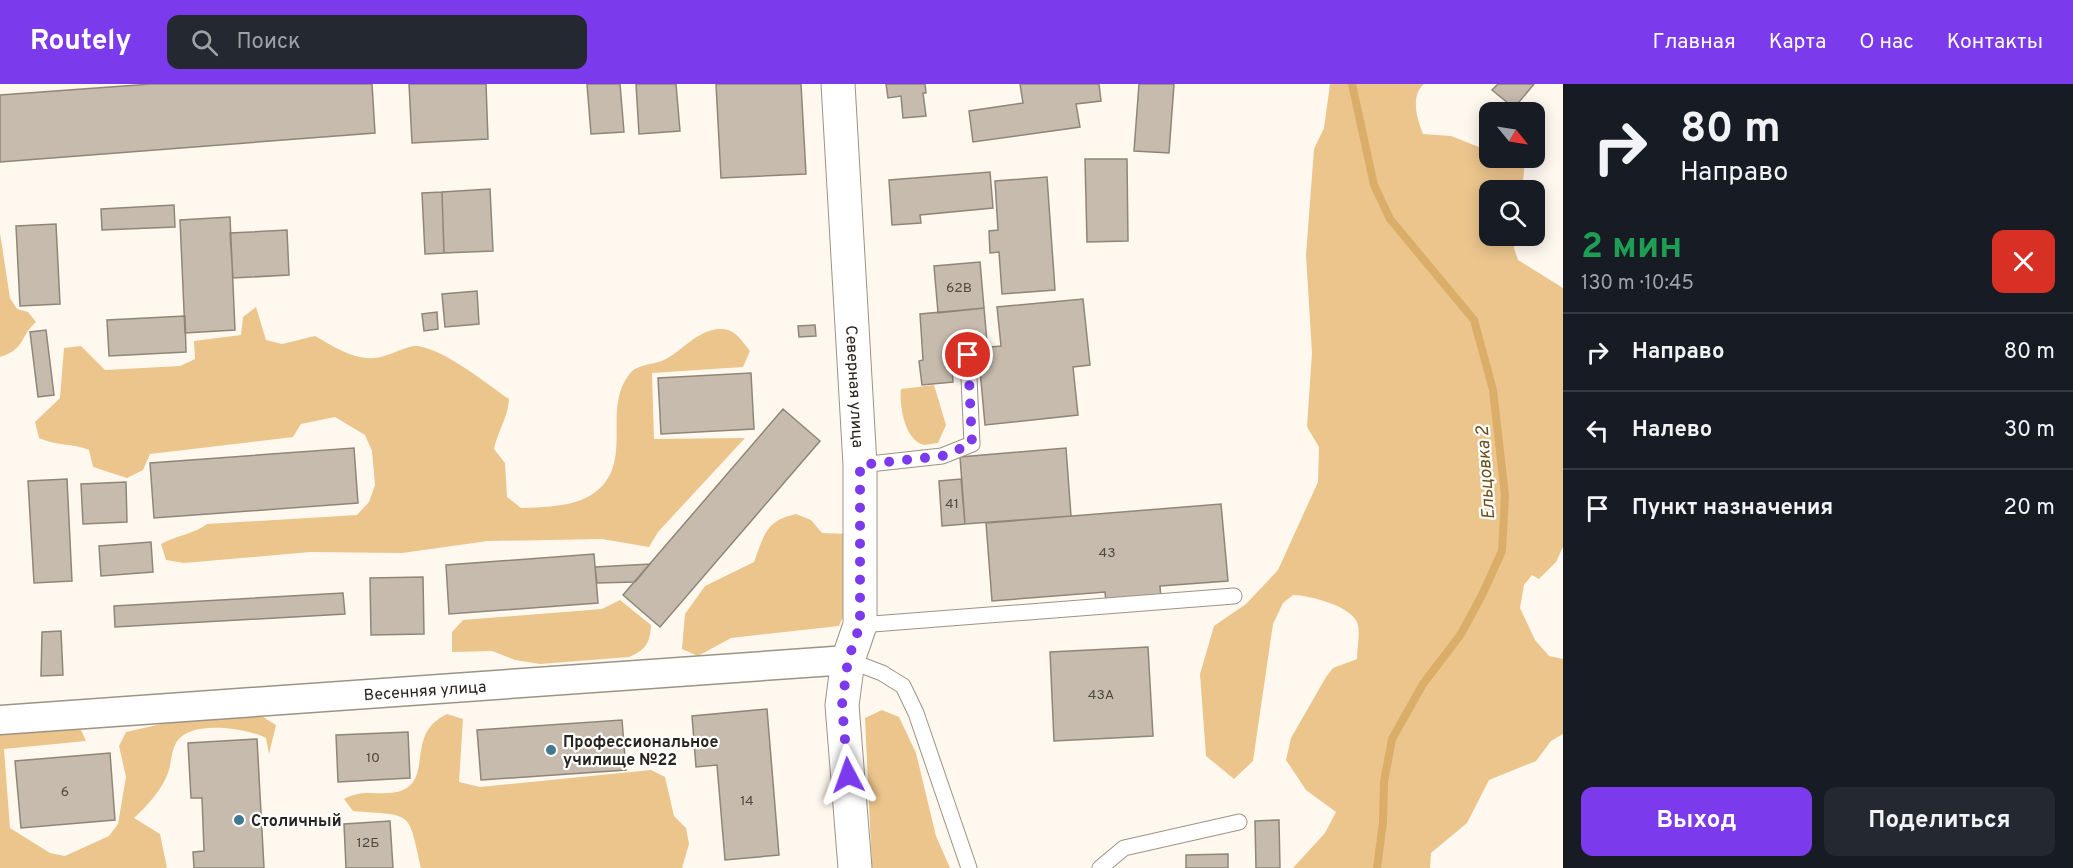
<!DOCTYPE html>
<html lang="ru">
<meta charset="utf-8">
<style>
:root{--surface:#171b24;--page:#242831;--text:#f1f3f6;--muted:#9ea1a6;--line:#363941;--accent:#7c3aed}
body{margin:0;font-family:Overpass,sans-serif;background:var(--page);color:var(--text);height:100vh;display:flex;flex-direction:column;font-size:22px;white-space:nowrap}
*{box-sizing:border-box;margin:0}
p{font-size:20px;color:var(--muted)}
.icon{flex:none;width:33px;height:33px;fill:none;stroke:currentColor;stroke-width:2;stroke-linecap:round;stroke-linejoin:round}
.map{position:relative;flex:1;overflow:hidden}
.details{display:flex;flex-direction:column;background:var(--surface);width:510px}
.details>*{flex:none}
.banner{background:#171b24;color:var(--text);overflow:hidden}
.needle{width:39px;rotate:120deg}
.fabs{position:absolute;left:1479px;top:18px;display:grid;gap:12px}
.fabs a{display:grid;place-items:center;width:66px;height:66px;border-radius:12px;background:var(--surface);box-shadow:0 3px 15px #0003;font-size:30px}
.pin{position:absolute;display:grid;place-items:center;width:51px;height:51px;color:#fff;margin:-26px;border:3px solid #fff;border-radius:50%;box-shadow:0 2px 6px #0007}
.me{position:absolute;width:66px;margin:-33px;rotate:356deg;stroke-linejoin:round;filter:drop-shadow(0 0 4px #0008)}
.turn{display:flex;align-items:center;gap:21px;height:126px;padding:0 18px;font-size:27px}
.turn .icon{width:78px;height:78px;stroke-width:2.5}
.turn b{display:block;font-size:42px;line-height:51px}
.round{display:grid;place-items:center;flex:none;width:63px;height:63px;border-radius:12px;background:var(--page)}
.overview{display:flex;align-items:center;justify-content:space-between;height:102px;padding:0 18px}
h1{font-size:36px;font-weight:700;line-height:45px;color:#1e9e55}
.action{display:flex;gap:12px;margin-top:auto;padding:12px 18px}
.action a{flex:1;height:69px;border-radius:12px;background:var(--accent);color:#fff;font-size:24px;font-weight:700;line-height:69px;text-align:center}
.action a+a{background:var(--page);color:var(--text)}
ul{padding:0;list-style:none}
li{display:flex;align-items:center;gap:18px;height:78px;padding:0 18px;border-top:2px solid var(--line)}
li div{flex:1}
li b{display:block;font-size:22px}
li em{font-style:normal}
header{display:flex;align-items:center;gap:36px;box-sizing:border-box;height:84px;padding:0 30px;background:var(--accent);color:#fff}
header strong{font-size:28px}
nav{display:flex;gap:33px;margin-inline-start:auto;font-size:21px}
.search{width:420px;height:54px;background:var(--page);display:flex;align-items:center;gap:15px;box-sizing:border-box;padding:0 21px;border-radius:12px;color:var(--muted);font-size:22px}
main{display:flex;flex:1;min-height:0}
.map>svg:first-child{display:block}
.green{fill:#ebc58c}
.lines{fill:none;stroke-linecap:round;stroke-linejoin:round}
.stream{stroke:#daae69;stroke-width:8}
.building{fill:#c6bbad;stroke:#908678;stroke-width:1.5}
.service-casing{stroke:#9d9384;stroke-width:17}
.minor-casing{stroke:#9d9384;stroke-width:31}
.tertiary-casing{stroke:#9d9384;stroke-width:35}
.service{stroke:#fff;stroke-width:15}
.minor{stroke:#fff;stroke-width:28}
.tertiary{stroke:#fff;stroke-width:33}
.route{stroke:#7c3aed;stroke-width:10;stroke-dasharray:0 18}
.poi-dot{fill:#3f7a92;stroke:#fff;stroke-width:2}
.labels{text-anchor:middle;stroke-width:4.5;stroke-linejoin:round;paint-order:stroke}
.number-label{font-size:14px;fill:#504a42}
.street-label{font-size:16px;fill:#28241f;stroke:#fff}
.poi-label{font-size:16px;font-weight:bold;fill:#28241f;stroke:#fff;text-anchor:start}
.water-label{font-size:18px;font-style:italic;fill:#6c4d19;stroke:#fff}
</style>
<header>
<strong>Routely</strong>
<div class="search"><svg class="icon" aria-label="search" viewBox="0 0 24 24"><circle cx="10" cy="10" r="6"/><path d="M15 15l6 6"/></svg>Поиск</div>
<nav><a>Главная</a><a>Карта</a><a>О нас</a><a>Контакты</a></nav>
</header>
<main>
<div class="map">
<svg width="1563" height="784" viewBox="0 0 1563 784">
<rect width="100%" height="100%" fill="#fff8ef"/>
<!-- green -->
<path class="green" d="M1330 0H1424C1410 12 1417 35 1423 50L1451 52 1489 67 1490 74H1522L1525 78 1522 106H1490V152H1516L1514 164 1518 176 1563 204V463L1556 478 1539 495 1532 491 1524 501 1520 524 1535 556 1549 572 1563 575V650L1551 657 1536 677 1489 696 1467 739 1431 769 1430 784H1293L1325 749 1336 728 1306 706 1286 676 1291 654 1326 593 1333 584 1357 575C1357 564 1360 551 1358 541 1355 523 1309 511 1293 511L1283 519 1273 540 1253 677 1234 695 1206 672 1200 590 1214 542 1246 520 1278 486 1318 398 1319 363 1307 343 1312 269 1306 171 1314 65 1324 44Z
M0 149 10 214 17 225 28 228 36 238C19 253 26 265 0 273Z
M256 223 266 256 282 260 315 252C338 265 360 281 387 271 397 268 409 261 418 262 447 267 484 298 509 315 508 334 498 346 494 365L505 379 507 413 521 424C548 423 584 423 603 401 627 373 609 334 622 303 624 298 628 291 632 287 640 280 657 280 666 275 684 265 700 244 722 245 735 245 743 258 750 267L743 283 652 289 654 355 745 354 658 448 649 463 602 455 488 457 402 469 310 468 184 479 166 476 161 460C177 451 192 451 207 440L357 431 369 418 375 401 372 367 365 351 335 333 301 340 293 353 150 370 143 386 127 394 93 383 89 366C72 359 56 362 39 354L35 338 60 314 64 264 81 262 105 286 180 282 195 275 194 257 241 251 243 233Z
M934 301 946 341 938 359 924 361C905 357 899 322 901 305Z
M796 430 811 436 822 449 848 450 853 509 839 542 731 554 698 572 682 565 685 530 705 502 754 478C764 452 765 437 796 430Z
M620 516 651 541C650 559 646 566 629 573L540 580 515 576 492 567 452 568V548L463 536 602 525Z
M882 626 899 633 916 669 936 752 950 784H872L865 634Z
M447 630 463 635 459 698 480 703 651 686 665 693 674 732 686 744 689 760 682 784H421C408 725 413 732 353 727L344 715C365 703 384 714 403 706 433 692 405 650 447 630Z
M201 631 263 633 276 641 269 670 266 654C247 644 189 635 176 659 172 666 171 678 169 686 163 705 148 721 134 734L160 750 167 784H0V647L36 640 81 646 86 657 4 665 10 744 50 769 65 772 109 752 118 740 126 693 119 662 126 648Z"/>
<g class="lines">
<!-- stream -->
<path class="stream" d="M1352 0 1374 101 1390 135 1474 236 1493 306 1505 411 1502 467 1482 511 1461 550 1423 600 1392 655 1384 698 1383 738 1377 784"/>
</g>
<!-- building -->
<path class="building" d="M151 0H372L375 49 0 78V11Z
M409 0H486L488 55 412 59Z
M587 0H620L624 48 591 50Z
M636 0H676L680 47 639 50Z
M716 0H801L806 90 721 94Z
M886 0H925L926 9H923L926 32 903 34 901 12 888 14Z
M1020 0H1099L1101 17 1076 20 1080 43 973 58 969 27 1023 19Z
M1139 0H1174L1169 69 1134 67Z
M1498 0H1534L1514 24 1492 6Z
M1085 75H1127L1128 157 1087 158Z
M990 88 993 124 920 131 921 139 892 141 889 96Z
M1047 93 1055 206 1002 210 999 168 990 169 989 147 998 146 995 97Z
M490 105 493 167 444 169 442 108Z
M442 108 444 169 425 170 422 109Z
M174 121 175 143 102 146 101 125Z
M230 133 235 246 185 249 180 136Z
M56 140 60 220 20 222 16 142Z
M287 146 289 191 233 194 230 149Z
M980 178 984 224 938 229 934 182Z
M477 207 479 240 445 243 442 210Z
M1083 215 1090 281 1073 283 1078 331 985 341 978 264 1001 262 997 223Z
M984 224 987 258 955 261 956 273 951 274 953 298 922 301 919 277 923 276 920 230Z
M437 228 438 245 424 247 422 230Z
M185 232 186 268 109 272 107 236Z
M815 241 816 252 799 253 798 242Z
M46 246 54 311 38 313 30 248Z
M751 289 754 345 661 350 658 294Z
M783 325 820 357 660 543 623 511Z
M354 364 358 419 154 434 150 379Z
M1066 364 1071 432 965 440 960 373Z
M67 395 72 497 34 499 28 397Z
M961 395 965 440 942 442 939 397Z
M126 398 127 438 83 440 81 400Z
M1221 420 1228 497 1160 502 1161 515 1106 519 1105 508 992 517 986 439Z
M151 458 153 488 101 492 99 462Z
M594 470 598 519 449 530 446 481Z
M650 480 635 498 597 499 595 483Z
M423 493 424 550 371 551 370 494Z
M343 509 345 530 115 543 114 522Z
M61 547 63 591 41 592 42 548Z
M1148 563 1153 652 1054 657 1050 568Z
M767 625 779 771 725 776 717 681 696 683 692 632Z
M622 636 626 686 481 696 477 646Z
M408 648 410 694 338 698 336 651Z
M257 655 264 784H194L193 768 204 767 202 714H191L188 659Z
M110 669 115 736 21 744 15 677Z
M1279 736 1280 784H1256L1255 737Z
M390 737 393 784H346L344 740Z
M1228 770V784H1186V771Z"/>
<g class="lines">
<defs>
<path id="service" d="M860 381 942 372 972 360 968 271
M860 541 1234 512
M848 576 882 589 903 602 916 629 969 784
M1100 784 1124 764 1239 738"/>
<g id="minor">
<path id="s1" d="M0 636 848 576"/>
</g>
<g id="tertiary">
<path id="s2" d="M838 0 860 381V541L848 576 842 621 855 784"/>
</g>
</defs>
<!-- service casing -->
<use href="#service" class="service-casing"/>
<!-- minor casing -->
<use href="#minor" class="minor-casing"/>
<!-- tertiary casing -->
<use href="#tertiary" class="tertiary-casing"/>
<!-- service -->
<use href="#service" class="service"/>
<!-- minor -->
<use href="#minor" class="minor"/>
<!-- tertiary -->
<use href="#tertiary" class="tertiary"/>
</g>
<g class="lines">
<!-- route -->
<path class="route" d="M848 691 842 621 848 576 860 541V381L942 372 972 360 968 271"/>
</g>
<!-- markers -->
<g class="poi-dot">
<circle cx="551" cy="666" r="6"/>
<circle cx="239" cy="736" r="6"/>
</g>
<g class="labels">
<!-- number labels -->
<g class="number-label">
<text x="959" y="208">62В</text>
<text x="952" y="424">41</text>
<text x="1107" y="473">43</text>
<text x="1101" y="615">43А</text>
<text x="373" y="678">10</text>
<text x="65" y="712">6</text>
<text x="747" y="721">14</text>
<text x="368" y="763">12Б</text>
</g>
<!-- street labels -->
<g class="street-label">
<text dy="6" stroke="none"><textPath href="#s2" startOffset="303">Северная улица</textPath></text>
<text dy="6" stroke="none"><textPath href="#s1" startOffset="426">Весенняя улица</textPath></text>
</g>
<!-- poi labels -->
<g class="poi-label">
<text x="563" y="663">Профессиональное<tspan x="563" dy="18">училище №22</tspan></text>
<text x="251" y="742">Столичный</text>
</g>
<!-- water labels -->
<g class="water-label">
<text transform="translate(1485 389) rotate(-94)" y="6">Ельцовка 2</text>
</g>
</g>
</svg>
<div class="fabs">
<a><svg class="needle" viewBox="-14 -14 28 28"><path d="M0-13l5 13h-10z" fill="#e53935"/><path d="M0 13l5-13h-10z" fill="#9ea1a6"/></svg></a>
<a><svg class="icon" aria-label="search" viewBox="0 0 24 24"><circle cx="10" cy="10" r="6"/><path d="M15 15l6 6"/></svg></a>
</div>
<div class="pin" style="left:968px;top:271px;background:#d93025"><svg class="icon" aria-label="arrive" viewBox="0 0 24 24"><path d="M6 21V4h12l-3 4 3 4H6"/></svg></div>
<svg class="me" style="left:848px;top:691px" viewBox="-20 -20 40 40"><path d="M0-17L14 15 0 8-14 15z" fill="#7c3aed" stroke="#fff" stroke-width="4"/></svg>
</div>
<section class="details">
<div class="banner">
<div class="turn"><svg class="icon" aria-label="right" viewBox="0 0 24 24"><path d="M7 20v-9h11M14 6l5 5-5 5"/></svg><div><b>80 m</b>Направо</div></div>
</div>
<div class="overview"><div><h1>2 мин</h1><p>130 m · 10:45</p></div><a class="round" style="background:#d93025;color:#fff"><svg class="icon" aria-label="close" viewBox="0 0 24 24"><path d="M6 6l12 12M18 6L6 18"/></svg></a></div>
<ul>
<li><svg class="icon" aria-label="right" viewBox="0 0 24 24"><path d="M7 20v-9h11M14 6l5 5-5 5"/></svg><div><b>Направо</b></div><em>80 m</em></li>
<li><svg class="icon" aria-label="left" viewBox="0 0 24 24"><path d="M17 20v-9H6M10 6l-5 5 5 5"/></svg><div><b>Налево</b></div><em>30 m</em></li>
<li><svg class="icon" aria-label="arrive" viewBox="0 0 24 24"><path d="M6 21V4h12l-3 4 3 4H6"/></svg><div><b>Пункт назначения</b></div><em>20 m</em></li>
</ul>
<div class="action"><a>Выход</a><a>Поделиться</a></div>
</section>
</main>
